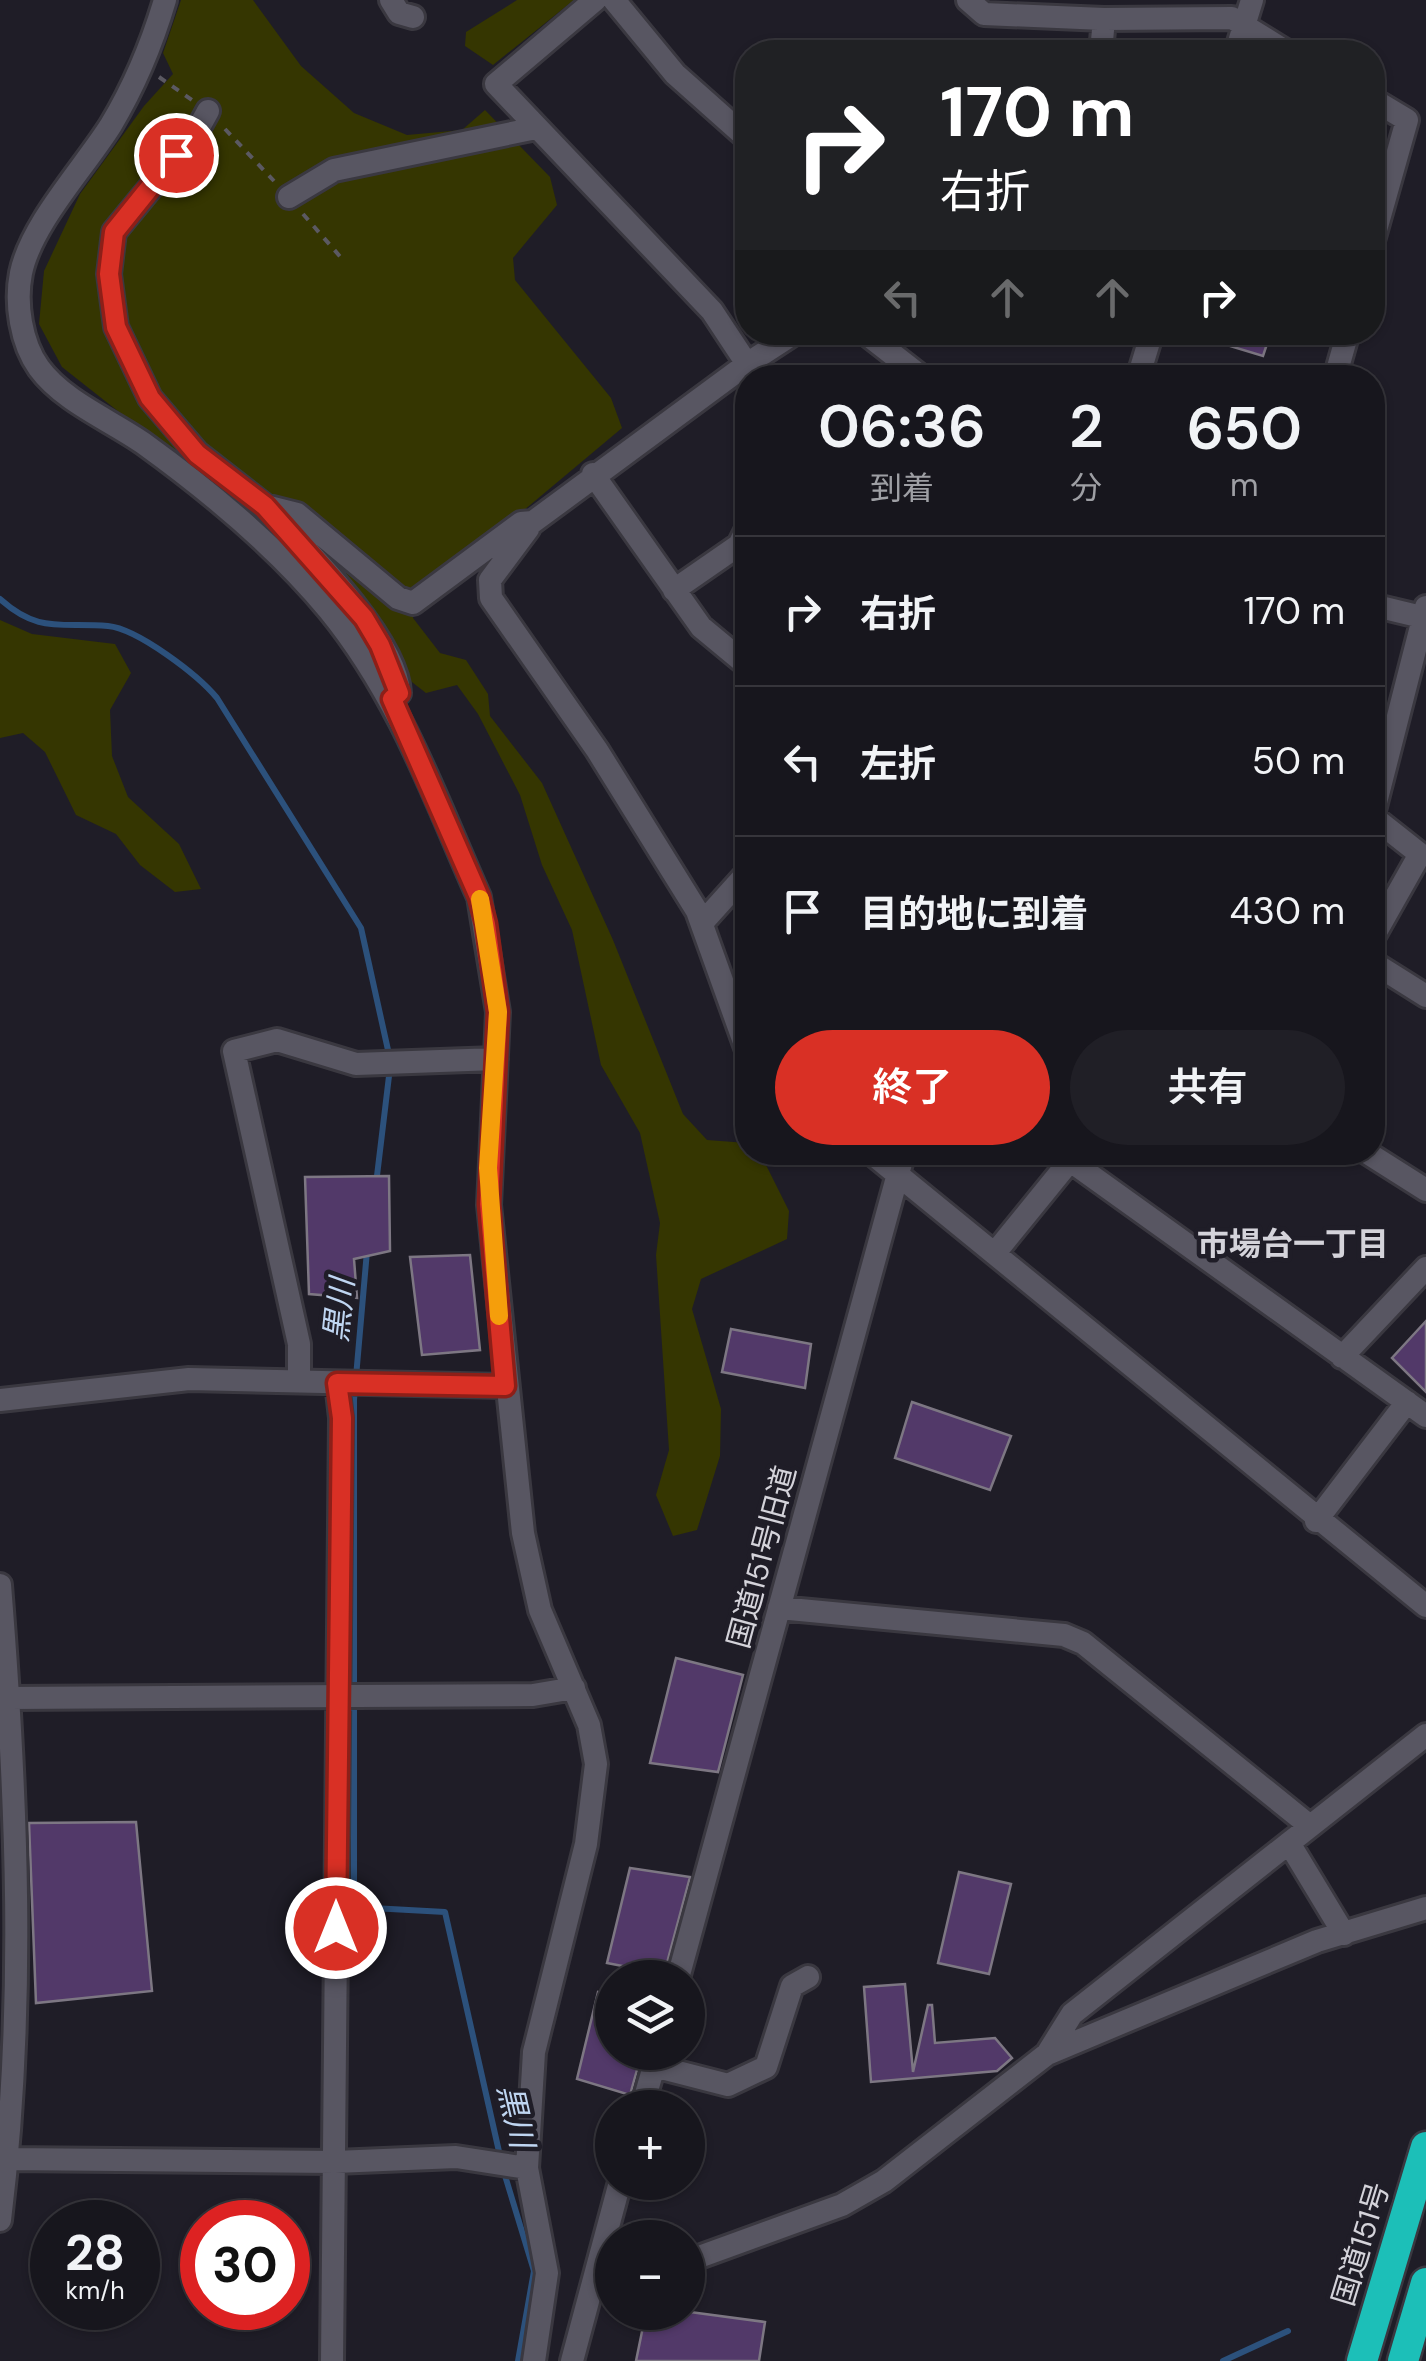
<!DOCTYPE html>
<html lang="ja">
<meta charset="utf-8">
<style>
:root{--surface:#17161d;--page:#201f26;--text:#f1f3f6;--muted:#9e9fa4;--line:#36353b;--accent:#d93025}
body{margin:0;font-family:"DM Sans","Noto Sans JP",sans-serif;background:var(--page);color:var(--text);height:100vh;display:flex;flex-direction:column;font-size:38px;white-space:nowrap}
*{box-sizing:border-box;margin:0}
p{font-size:32px;color:var(--muted)}
.icon{flex:none;width:55px;height:55px;fill:none;stroke:currentColor;stroke-width:2;stroke-linecap:round;stroke-linejoin:round}
.map{position:relative;flex:1;overflow:hidden}
.drawer{position:absolute;left:735px;top:365px;width:650px;height:800px;display:flex;flex-direction:column;background:var(--surface);border-radius:40px;box-shadow:0 2px 8px #0004,0 0 0 2px var(--line)}
.drawer>*{flex:none}
.top-card{position:absolute;left:735px;top:40px;width:650px;height:305px;border-radius:40px;box-shadow:0 2px 8px #0004,0 0 0 2px var(--line);background:#202124;color:#fff;overflow:hidden}
.controls{position:absolute;left:595px;top:1960px;display:grid;gap:20px}
.controls a{display:grid;place-items:center;width:110px;height:110px;border-radius:50%;background:var(--surface);box-shadow:0 2px 8px #0004,0 0 0 2px var(--line);font-size:50px}
.speed{position:absolute;left:30px;top:2200px;display:flex;gap:20px;font-size:50px;font-weight:700;text-align:center}
.speed>*{display:grid;place-content:center;width:130px;height:130px;border-radius:50%;background:var(--surface);box-shadow:0 2px 8px #0004,0 0 0 2px var(--line);line-height:1}
.speed small{font-size:25px;font-weight:400}
.speed .limit{border:15px solid #d22;background:#fff;color:#111}
.pin{position:absolute;display:grid;place-items:center;width:85px;height:85px;color:#fff;margin:-42px;border:5px solid #fff;border-radius:50%;box-shadow:0 2px 10px #0007}
.me{position:absolute;width:110px;margin:-55px;rotate:0deg;stroke-linejoin:round;filter:drop-shadow(0 0 8px #0008)}
.turn{display:flex;align-items:center;gap:35px;height:210px;padding:0 40px;font-size:45px}
.turn .icon{width:130px;height:130px;stroke-width:2.5}
.turn b{display:block;font-size:70px;line-height:85px}
.lanes{display:flex;align-items:center;height:95px;padding:0 40px;background:#0003;justify-content:center;gap:50px;direction:ltr}
.lanes .off{opacity:.35}
.eta{display:flex;justify-content:space-evenly;align-items:center;height:170px;text-align:center}
.eta b{font-size:60px;font-weight:600;line-height:70px}
.cta{display:flex;gap:20px;margin-top:auto;padding:20px 40px}
.cta a{flex:1;height:115px;border-radius:60px;background:var(--accent);color:#fff;font-size:40px;font-weight:600;line-height:115px;text-align:center}
.cta a+a{background:var(--page);color:var(--text)}
ul{padding:0;list-style:none}
li{display:flex;align-items:center;gap:30px;height:150px;padding:0 40px;border-top:2px solid var(--line)}
li div{flex:1}
li b{display:block;font-size:38px}
li em{font-style:normal}
.map>svg:first-child{display:block}
.green{fill:#353601}
.lines{fill:none;stroke-linecap:round;stroke-linejoin:round}
.stream{stroke:#2c517c;stroke-width:6}
.building{fill:#523969;stroke:#7d7783;stroke-width:2.5}
.minor-casing{stroke:#3a3840;stroke-width:28}
.highway-casing{stroke:#3a3840;stroke-width:35}
.path{stroke:#5b5962;stroke-width:4;stroke-dasharray:8 8;stroke-linecap:butt}
.minor{stroke:#585662;stroke-width:22}
.highway{stroke:#1cbfb8;stroke-width:30}
.route-casing{stroke:#8d1f18;stroke-width:25}
.route{stroke:#d93025;stroke-width:18}
.slow{stroke:#f59e0b;stroke-width:18}
.labels{text-anchor:middle;stroke-width:9;stroke-linejoin:round;paint-order:stroke}
.street-label{font-size:30px;fill:#d4d3da;stroke:#1f1d27}
.neighbourhood-label{font-size:32px;font-weight:bold;fill:#d4d3da;stroke:#1f1d27}
.water-label{font-size:32px;font-style:italic;fill:#bfd5f1;stroke:#1f1d27}
</style>
<div class="map">
<svg width="1426" height="2361" viewBox="0 0 1426 2361">
<rect width="100%" height="100%" fill="#1f1d27"/>
<!-- green -->
<path class="green" d="M181 0H253L301 66 354 113 407 135 462 130 485 110 550 177 557 205 513 258 515 280 611 398 622 428 517 516 485 534 414 592 413 618 440 653 466 660 488 694 490 716 542 783 613 940 683 1114 707 1140 747 1143 748 1152 760 1153 789 1211 787 1239 701 1279 692 1309 721 1409 720 1456 697 1530 673 1536 656 1495 669 1450 656 1255 660 1223 640 1133 601 1065 572 930 542 865 520 795 478 714 457 685 426 693 408 679 388 644H365L247 513 62 367 39 324 44 271 80 194 144 106 173 74 163 53Z
M517 0H574L493 65 465 46 466 32Z
M0 620 32 634 115 644 131 673 110 710 112 756 128 797 179 844 201 889 175 892 140 865 116 834 76 815 45 752 23 733 0 738Z"/>
<g class="lines">
<!-- stream -->
<path class="stream" d="M0 599C39 634 61 622 108 626 138 629 198 675 217 698L361 928 388 1050 389 1076 376 1184
M367 1251 354 1400V1907L445 1912 500 2156
M503 2169 534 2271 518 2361
M1223 2361 1288 2331"/>
</g>
<!-- building -->
<path class="building" d="M1201 332H1271L1263 356 1200 337Z
M389 1176 390 1251 354 1259 357 1298 309 1294 305 1177Z
M470 1255 480 1350 422 1355 410 1257Z
M1426 1321V1392L1392 1358Z
M731 1329 811 1344 805 1388 722 1372Z
M912 1402 1011 1436 990 1490 895 1458Z
M676 1658 743 1675 718 1772 650 1763Z
M136 1822 152 1991 36 2003 29 1823Z
M630 1868 690 1877 664 1974 607 1963Z
M959 1872 1011 1884 989 1974 938 1963Z
M905 1984 913 2072 928 2005H932L935 2043 995 2038 1012 2058 997 2071 871 2082 864 1987Z
M598 1992 612 1996V2052H642L630 2095 577 2079Z
M646 2312H690L765 2322 759 2361H636Z"/>
<g class="lines">
<defs>
<path id="minor" d="M165 0C152 44 135 85 111 125 84 168 31 224 21 273 15 303 21 343 39 368 63 401 110 420 143 443 208 490 278 548 329 610 400 697 434 796 479 897L498 1012 489 1205 523 1533 540 1610 589 1725 596 1764 586 1844 534 2052 527 2168 547 2273 534 2361
M391 0 399 13 413 17
M595 0 496 84 712 311 747 364 796 332
M614 0 675 74 748 139
M968 0 984 14 1104 19 1101 52
M1104 19 1232 18 1287 52
M1236 52 1252 0
M1372 99 1407 120 1372 244
M208 111 197 131 114 232 109 274 116 327 150 398 197 453 265 506
M289 197 334 170 536 128
M864 332 923 378
M1138 378 1152 332
M1335 378 1348 332
M593 474 701 627 748 666
M528 529 490 580 491 598 597 750 697 911 748 1053
M674 590 739 545 748 527
M1372 605 1426 618
M399 693C397 639 303 546 265 506L297 514 398 598 413 603 521 523 533 522 747 364
M1372 818 1426 607
M703 922 748 872
M1372 939 1420 854 1373 817
M1372 962 1426 996
M870 1152 1426 1606
M1366 1152 1426 1190
M1072 1162 1426 1416
M995 1253 1077 1152
M1342 1357 1426 1268
M299 1379V1344L234 1051 277 1040 356 1064 496 1059
M0 1400 189 1379 505 1386
M1316 1521 1407 1402
M0 1585C17 1797 26 2009 0 2220
M779 1608 1064 1635 1083 1643 1310 1826
M9 1698 533 1695 574 1688
M1289 1843 1344 1934
M678 1978 904 1152
M1047 2054 1072 2014 1426 1735
M654 2066 728 2085 766 2067 792 1986 808 1977
M642 2108 658 2052
M7 2159 335 2162 456 2157 527 2168
M688 2261 842 2205 884 2181 1047 2054 1317 1941 1426 1908
M332 2361 341 1418 337 1383
M572 2361 620 2182"/>
<path id="highway" d="M1362 2361 1426 2147
M1403 2361 1426 2283"/>
</defs>
<!-- minor casing -->
<use href="#minor" class="minor-casing"/>
<!-- highway casing -->
<use href="#highway" class="highway-casing"/>
<!-- path -->
<path class="path" d="M159 77 192 100
M225 129 274 181
M303 214 344 261"/>
<!-- minor -->
<use href="#minor" class="minor"/>
<!-- highway -->
<use href="#highway" class="highway"/>
</g>
<g class="lines">
<defs>
<path id="route" d="M176 155 114 232 109 274 116 327 150 398 197 454 265 506 364 618 380 645 399 693 392 699 479 897 486 924 498 1012 489 1204 505 1386 337 1383 342 1418 336 1928"/>
</defs>
<!-- route casing -->
<use href="#route" class="route-casing"/>
<!-- route -->
<use href="#route" class="route"/>
<!-- slow -->
<path class="slow" d="M480 899 498 1012 488 1168 499 1316"/>
</g>
<g class="labels">
<!-- street labels -->
<g class="street-label">
<text transform="translate(762 1557) rotate(-75)" y="10">国道151号旧道</text>
<text transform="translate(1361 2244) rotate(-73)" y="10">国道151号</text>
</g>
<!-- neighbourhood labels -->
<g class="neighbourhood-label">
<text x="1293" y="1255">市場台一丁目</text>
</g>
<!-- water labels -->
<g class="water-label">
<text transform="translate(339 1310) rotate(-84)" y="11">黒川</text>
<text transform="translate(516 2116) rotate(77)" y="11">黒川</text>
</g>
</g>
</svg>
<div class="controls">
<a><svg class="icon" aria-label="layers" viewBox="0 0 24 24"><path d="M12 4l9 5-9 5-9-5zM3 14l9 5 9-5"/></svg></a>
<a>+</a>
<a>−</a>
</div>
<div class="speed"><div>28<small>km/h</small></div><div class="limit">30</div></div>
<div class="pin" style="left:176px;top:155px;background:#d93025"><svg class="icon" aria-label="arrive" viewBox="0 0 24 24"><path d="M6 21V4h12l-3 4 3 4H6"/></svg></div>
<svg class="me" style="left:336px;top:1928px" viewBox="-20 -20 40 40"><circle r="17" fill="#d93025" stroke="#fff" stroke-width="3"/><path d="M0-11L8 9 0 5-8 9z" fill="#fff"/></svg>
<div class="top-card">
<div class="turn"><svg class="icon" aria-label="right" viewBox="0 0 24 24"><path d="M7 20v-9h11M14 6l5 5-5 5"/></svg><div><b>170 m</b>右折</div></div>
<div class="lanes"><svg class="icon off" aria-label="left" viewBox="0 0 24 24"><path d="M17 20v-9H6M10 6l-5 5 5 5"/></svg><svg class="icon off" aria-label="ahead" viewBox="0 0 24 24"><path d="M12 20V5M6 11l6-6 6 6"/></svg><svg class="icon off" aria-label="ahead" viewBox="0 0 24 24"><path d="M12 20V5M6 11l6-6 6 6"/></svg><svg class="icon" aria-label="right" viewBox="0 0 24 24"><path d="M7 20v-9h11M14 6l5 5-5 5"/></svg></div>
</div>
<section class="drawer">
<div class="eta">
<div><b>06:36</b><p>到着</p></div>
<div><b>2</b><p>分</p></div>
<div><b>650</b><p>m</p></div>
</div>
<ul>
<li><svg class="icon" aria-label="right" viewBox="0 0 24 24"><path d="M7 20v-9h11M14 6l5 5-5 5"/></svg><div><b>右折</b></div><em>170 m</em></li>
<li><svg class="icon" aria-label="left" viewBox="0 0 24 24"><path d="M17 20v-9H6M10 6l-5 5 5 5"/></svg><div><b>左折</b></div><em>50 m</em></li>
<li><svg class="icon" aria-label="arrive" viewBox="0 0 24 24"><path d="M6 21V4h12l-3 4 3 4H6"/></svg><div><b>目的地に到着</b></div><em>430 m</em></li>
</ul>
<div class="cta"><a>終了</a><a>共有</a></div>
</section>
</div>
